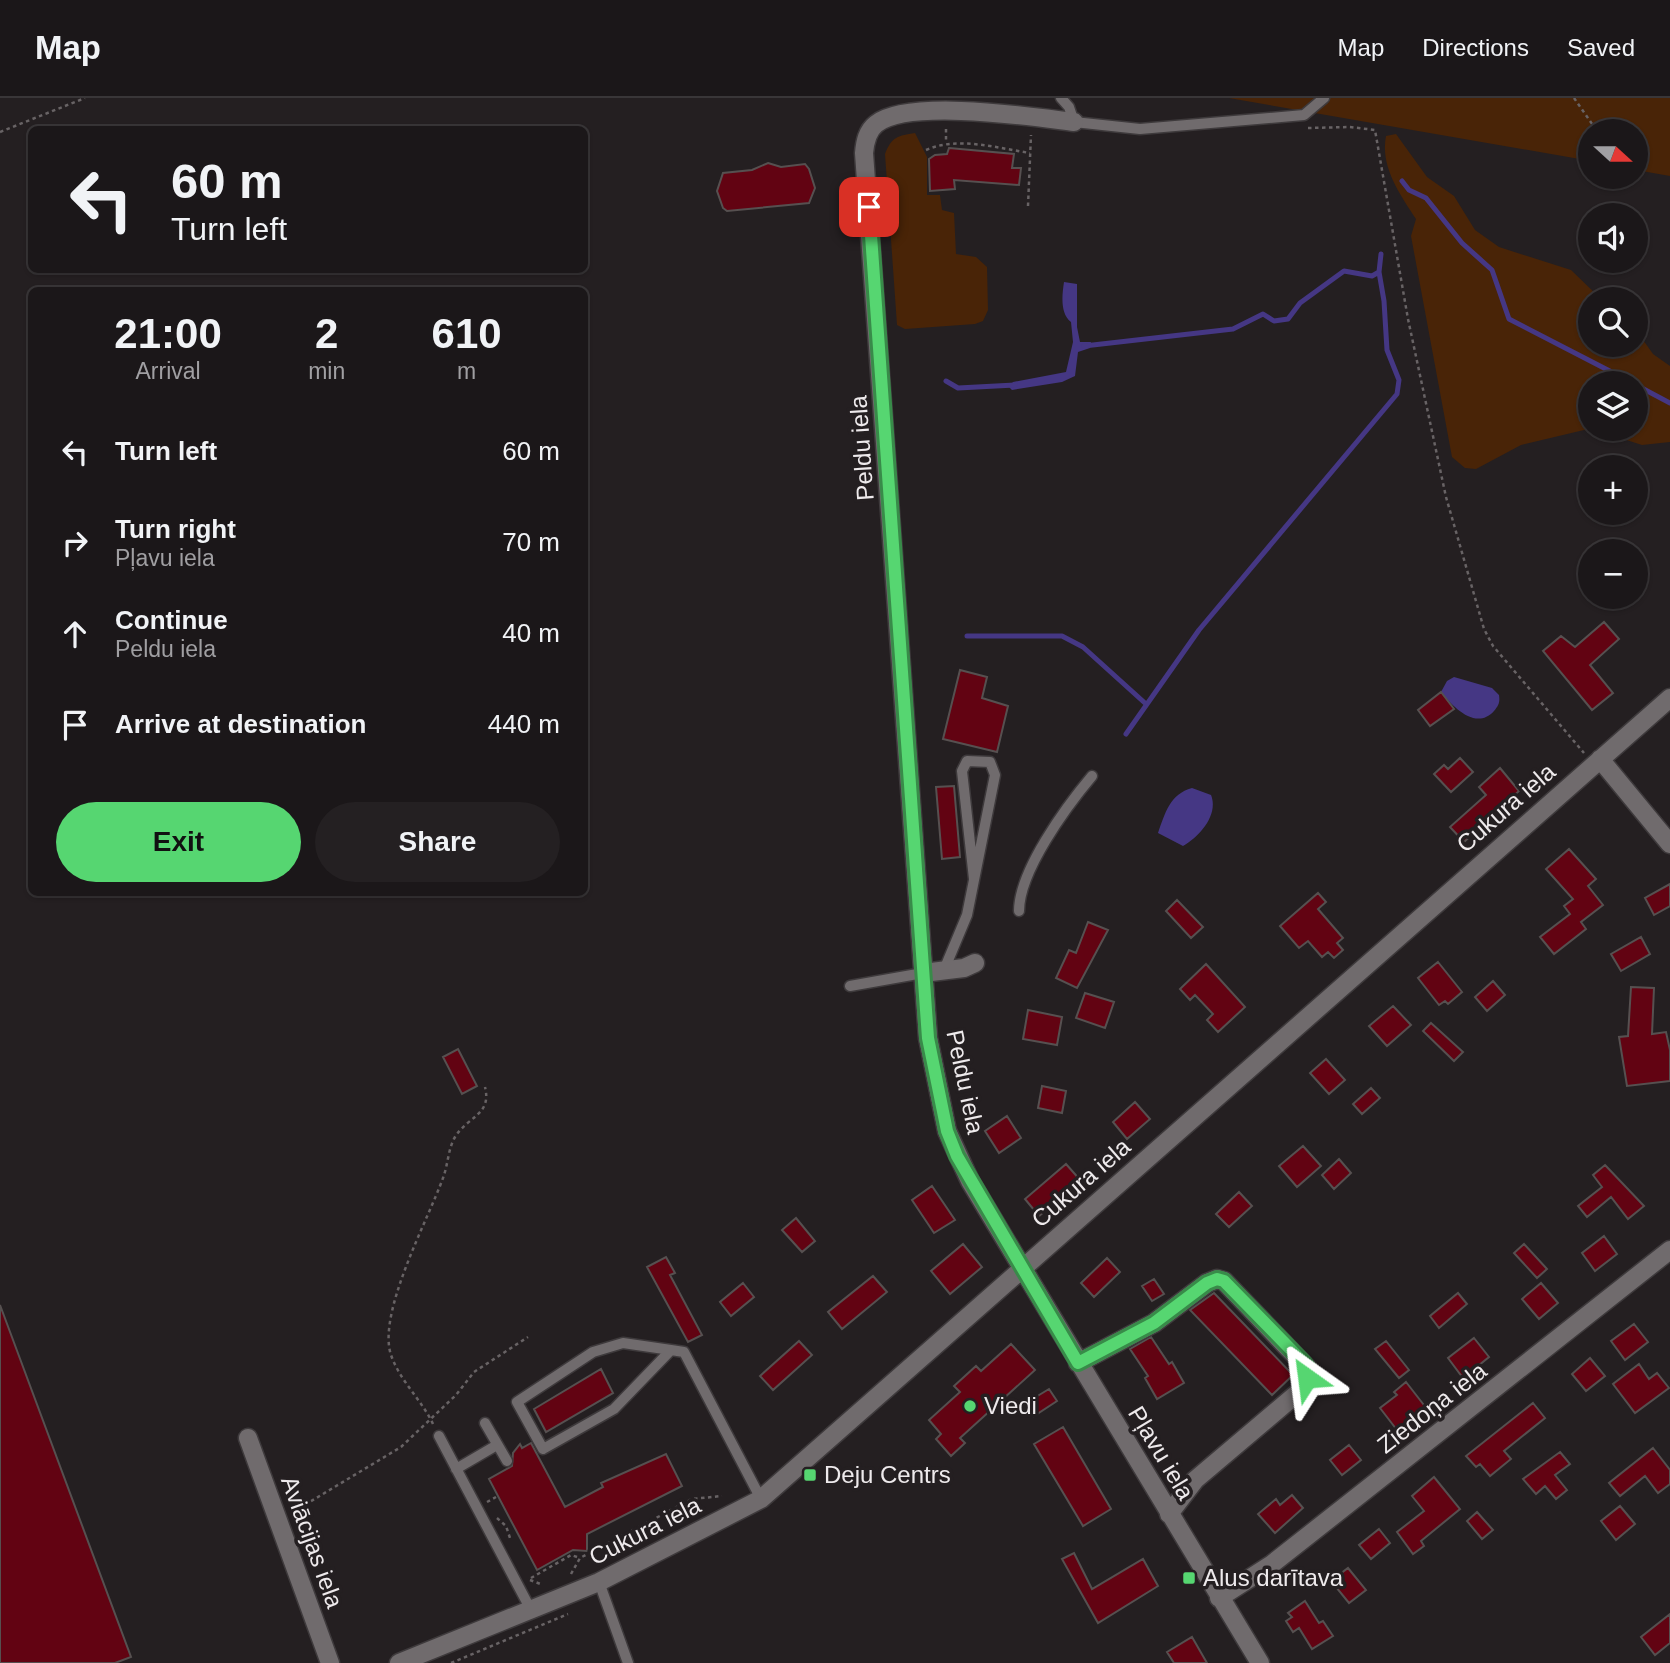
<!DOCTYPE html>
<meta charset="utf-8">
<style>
:root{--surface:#1b1719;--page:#242022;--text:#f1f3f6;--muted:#a09fa2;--line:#393638;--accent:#56d671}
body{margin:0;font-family:Helvetica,sans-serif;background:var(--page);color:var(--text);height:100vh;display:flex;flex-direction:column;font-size:26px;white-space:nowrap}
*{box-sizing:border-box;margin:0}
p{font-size:23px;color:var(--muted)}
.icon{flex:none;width:38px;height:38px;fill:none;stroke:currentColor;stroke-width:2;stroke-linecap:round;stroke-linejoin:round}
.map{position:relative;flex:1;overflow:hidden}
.side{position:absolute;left:28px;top:189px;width:560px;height:609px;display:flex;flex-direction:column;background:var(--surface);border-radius:10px;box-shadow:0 2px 5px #0004,0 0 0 2px var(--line)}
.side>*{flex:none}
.guide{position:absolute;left:28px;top:28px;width:560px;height:147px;border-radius:10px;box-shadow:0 2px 5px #0004,0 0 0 2px var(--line);background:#1b1719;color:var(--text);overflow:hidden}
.needle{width:46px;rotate:111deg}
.controls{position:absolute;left:1578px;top:21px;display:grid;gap:14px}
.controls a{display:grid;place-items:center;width:70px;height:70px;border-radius:50%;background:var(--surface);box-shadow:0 2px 5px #0004,0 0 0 2px var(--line);font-size:35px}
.pin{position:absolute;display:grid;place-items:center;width:60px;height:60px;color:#fff;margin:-30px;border-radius:14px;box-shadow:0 4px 10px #0006}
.me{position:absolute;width:77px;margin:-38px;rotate:329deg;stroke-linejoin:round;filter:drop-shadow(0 0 5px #0008)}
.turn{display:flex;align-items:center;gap:24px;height:147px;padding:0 28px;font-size:32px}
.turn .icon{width:91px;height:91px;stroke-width:2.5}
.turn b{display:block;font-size:49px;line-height:60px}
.eta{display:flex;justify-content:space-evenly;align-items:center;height:119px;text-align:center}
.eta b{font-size:42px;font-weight:600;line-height:49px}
.cta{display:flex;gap:14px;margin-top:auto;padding:14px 28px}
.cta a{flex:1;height:80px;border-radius:42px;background:var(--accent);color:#111;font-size:28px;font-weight:600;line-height:80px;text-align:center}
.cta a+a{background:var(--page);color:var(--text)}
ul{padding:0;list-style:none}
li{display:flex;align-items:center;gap:21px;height:91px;padding:0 28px}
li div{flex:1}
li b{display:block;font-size:26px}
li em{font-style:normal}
header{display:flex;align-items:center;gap:42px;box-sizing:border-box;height:98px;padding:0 35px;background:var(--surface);border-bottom:2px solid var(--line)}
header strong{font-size:33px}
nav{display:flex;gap:38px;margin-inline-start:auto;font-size:24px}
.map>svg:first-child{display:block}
.green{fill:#492407;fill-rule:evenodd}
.water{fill:#453784}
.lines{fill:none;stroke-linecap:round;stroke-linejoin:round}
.stream{stroke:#453784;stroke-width:5}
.building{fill:#620312;stroke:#565050;stroke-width:2}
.service-casing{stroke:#3e3a3c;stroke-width:13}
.minor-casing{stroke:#3e3a3c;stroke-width:21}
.path{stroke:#686365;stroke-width:2.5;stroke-dasharray:3.5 3.5;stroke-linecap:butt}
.service{stroke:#706b6d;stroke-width:10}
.minor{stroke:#706b6d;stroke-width:18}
.route-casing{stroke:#388b49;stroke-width:18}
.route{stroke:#56d671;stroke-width:12}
.poi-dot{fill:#56d671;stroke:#241f21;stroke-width:2.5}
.labels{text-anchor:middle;stroke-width:7;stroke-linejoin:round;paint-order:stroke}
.street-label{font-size:24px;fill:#eeeaec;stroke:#241f21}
.poi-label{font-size:24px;fill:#eeeaec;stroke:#241f21;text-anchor:start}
</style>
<header>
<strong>Map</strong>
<nav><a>Map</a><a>Directions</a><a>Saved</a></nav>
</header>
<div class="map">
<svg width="1670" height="1565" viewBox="0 0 1670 1565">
<rect width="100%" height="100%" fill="#241f21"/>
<!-- green -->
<path class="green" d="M1229 0H1670V78L1636 72V33H1591V63Z
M915 35 927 59V97H940L942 112 954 115 956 156 976 159 987 169 988 212 983 223 975 226 905 231 897 227 885 56C892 38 898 38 915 35Z
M1396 36 1427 79 1454 98 1475 132 1499 149 1571 172 1601 201H1591V247H1636V232L1653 256 1670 268V344L1642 347 1611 337 1584 332 1521 347 1476 371 1465 370 1452 359 1411 138 1416 121C1400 96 1380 69 1386 38ZM1591 285H1636V331H1591Z"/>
<!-- water -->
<path class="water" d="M1064 184 1077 186V229L1080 244H1091L1090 250 1078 254 1075 278 1062 284 1012 292 1009 289 1013 284 1066 274 1073 244 1071 224C1060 216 1062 197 1064 184Z
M1454 579 1492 590 1499 597C1500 604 1499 607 1494 613 1476 633 1453 609 1441 594L1447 583Z
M1192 690 1211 697C1219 717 1199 739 1183 748L1158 735C1165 715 1170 696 1192 690Z"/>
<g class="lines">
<!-- stream -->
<path class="stream" d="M1402 83 1409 92 1426 100 1462 145 1492 172 1509 221 1633 285
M1084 248 1233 231 1263 216 1274 223 1288 221 1300 205 1344 173 1372 178 1379 174
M946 283 958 290 1015 287
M1636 287 1670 305
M967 538H1062L1083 549 1146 606
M1126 636 1199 532 1397 296 1399 282 1387 252 1384 203 1379 174 1381 156"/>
</g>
<!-- building -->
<path class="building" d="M949 50 1014 56 1012 70H1021L1019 87 954 82 955 91 930 93 929 61 935 57 947 56Z
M768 65 781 69 805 66 809 71 815 90 809 105 727 113 723 110 717 93 723 75 752 72Z
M1604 524 1619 541 1590 567 1613 595 1592 612 1543 553 1561 538 1575 549Z
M960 572 987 579 982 600 1008 608 997 654 943 641Z
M1441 594 1454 611 1430 628 1418 612Z
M1460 660 1473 674 1451 694 1434 676 1444 667 1448 671Z
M1500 670 1519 693 1464 744 1450 729 1486 697 1479 689Z
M954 688 960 759 942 761 936 689Z
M1569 751 1596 781 1588 788 1603 807 1581 824 1586 831 1554 856 1540 839 1570 816 1564 808 1573 801 1546 771Z
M1670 786V808L1654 817 1645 800Z
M1318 795 1326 804 1318 811 1343 840 1337 845 1343 852 1334 860 1328 854 1322 859 1308 843 1299 850 1280 828Z
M1177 802 1203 829 1191 840 1166 813Z
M1088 824 1108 832 1077 890 1056 880 1069 852 1076 855Z
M1641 839 1650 856 1621 873 1611 856Z
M1438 864 1462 894 1448 906 1445 903 1439 907 1418 880Z
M1206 866 1245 909 1218 934 1207 922 1213 916 1195 897 1190 902 1180 891Z
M1493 883 1505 897 1487 913 1475 899Z
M1631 889 1654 890 1652 936 1666 934 1670 952V983L1627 988 1619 939 1628 938Z
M1085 895 1114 904 1105 930 1076 920Z
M1393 908 1411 927 1387 948 1369 928Z
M1028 912 1062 919 1057 947 1023 941Z
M1431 925 1463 954 1454 963 1423 933Z
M458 951 477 988 462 996 443 959Z
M1326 961 1345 982 1329 996 1310 975Z
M1042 988 1066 993 1062 1015 1038 1010Z
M1371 990 1380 1000 1362 1016 1353 1006Z
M1135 1004 1150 1021 1127 1041 1113 1024Z
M1007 1018 1021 1040 999 1055 985 1033Z
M1303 1048 1321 1068 1297 1089 1279 1068Z
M1339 1061 1351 1075 1334 1091 1322 1077Z
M1066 1066 1081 1083 1039 1118 1025 1101Z
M1605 1067 1644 1108 1628 1121 1611 1099 1587 1119 1578 1108 1602 1089 1593 1077Z
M932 1088 955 1122 934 1135 912 1102Z
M1239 1094 1252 1108 1229 1129 1216 1116Z
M796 1120 815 1143 802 1154 782 1132Z
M1604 1138 1617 1156 1595 1173 1582 1155Z
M963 1146 982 1169 950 1196 931 1173Z
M1524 1146 1547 1171 1537 1180 1514 1155Z
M666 1159 675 1175 670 1177 702 1237 688 1244 647 1169Z
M1107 1160 1120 1174 1094 1199 1081 1185Z
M873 1178 887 1194 842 1231 828 1214Z
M1154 1181 1164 1196 1152 1203 1142 1188Z
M743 1185 754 1199 731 1218 720 1204Z
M1541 1185 1558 1205 1539 1221 1522 1201Z
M1214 1195 1293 1277 1272 1297 1190 1212Z
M1458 1195 1467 1206 1439 1230 1430 1218Z
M0 1207 131 1559 115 1565H0Z
M1634 1226 1648 1244 1625 1262 1611 1243Z
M1151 1239 1169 1266 1172 1264 1184 1285 1157 1301 1145 1280 1148 1278 1130 1251Z
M1474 1240 1489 1259 1463 1280 1448 1260Z
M799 1243 812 1257 773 1292 760 1278Z
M1386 1243 1409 1272 1399 1280 1375 1251Z
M1011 1246 1035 1272 960 1340 965 1345 951 1358 936 1341 941 1336 929 1322 960 1294 954 1288 976 1268 981 1273Z
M1590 1260 1605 1278 1586 1293 1572 1276Z
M1639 1266 1649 1281 1657 1275 1669 1290 1635 1315 1613 1286Z
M601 1271 613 1295 546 1334 534 1311Z
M1406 1284 1427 1311 1397 1332 1380 1310 1397 1297 1394 1294Z
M1049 1291 1057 1303 1034 1318 1026 1305Z
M1533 1305 1545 1320 1504 1353 1511 1361 1490 1378 1480 1366 1476 1369 1466 1358Z
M1063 1329 1111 1411 1083 1428 1034 1346Z
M531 1345 565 1409 603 1389 601 1385 666 1356 682 1388 587 1436V1453L573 1452 537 1472 489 1381 512 1368 513 1355 520 1346 522 1350Z
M1349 1347 1361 1362 1342 1377 1330 1362Z
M1653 1350 1670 1372V1386L1658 1395 1645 1378 1620 1398 1609 1385Z
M1560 1354 1570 1366 1555 1377 1567 1392 1556 1401 1545 1388 1536 1396 1523 1381Z
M1434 1379 1460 1411 1421 1443 1424 1448 1413 1456 1397 1434 1424 1413 1412 1398Z
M1292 1397 1303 1410 1275 1435 1258 1416 1276 1401 1280 1407Z
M1620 1408 1635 1426 1616 1442 1601 1423Z
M1477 1414 1493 1432 1482 1441 1467 1423Z
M1379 1431 1390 1445 1371 1461 1359 1447Z
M1074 1455 1092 1491 1143 1461 1158 1488 1098 1525 1062 1461Z
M1348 1470 1366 1492 1349 1505 1331 1483Z
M1305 1503 1319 1525 1323 1523 1333 1538 1312 1551 1299 1530 1293 1534 1286 1523 1292 1519 1288 1515Z
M1670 1516V1545L1655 1557 1641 1539Z
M1192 1539 1207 1565H1174L1167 1554Z"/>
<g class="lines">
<defs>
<path id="service" d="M1061 0 1069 9 1074 24 1140 31 1304 17 1324 0
M1019 813C1019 773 1066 709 1092 678
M944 872 967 817 995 677 990 664 967 663 962 673 974 781
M850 888 923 875
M671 1252 623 1245 593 1254 517 1304 543 1351 614 1311 671 1252 684 1254 761 1401
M485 1325 507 1363
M439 1338 531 1512
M456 1371 497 1347
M599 1484 628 1565"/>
<path id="minor" d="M1074 24C1033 19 909 0 876 26 867 33 865 44 864 55L928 940 947 1033 970 1083 1260 1565
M1600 661 1670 746
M923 875 964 870 975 865
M1078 1265 1154 1225 1207 1185 1217 1181 1224 1183 1309 1272 1300 1293 1195 1382 1169 1416
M248 1340 330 1565
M1219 1500 1272 1466 1670 1152
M399 1565 599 1484 761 1401 1670 600"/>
</defs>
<!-- service casing -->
<use href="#service" class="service-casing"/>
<!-- minor casing -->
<use href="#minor" class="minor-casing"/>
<!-- path -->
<path class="path" d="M1574 0 1597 33
M1308 30 1350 29 1375 32 1408 221 1446 399 1484 531 1493 548 1584 655
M946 31V45
M0 34 85 0
M926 52C957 38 997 50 1030 55
M1028 108 1031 37
M433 1326C421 1301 400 1283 391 1257 377 1215 428 1122 443 1080 448 1067 448 1051 455 1039 468 1018 492 1017 485 989
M487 1404 496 1399
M293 1414 401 1349 456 1297 474 1274 528 1239
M497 1420 506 1428 511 1443
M571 1476 580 1460 692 1401 722 1398
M531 1480 571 1457 580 1460
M530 1482 543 1487
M451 1565 568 1516"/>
<!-- service -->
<use href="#service" class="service"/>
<!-- minor -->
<use href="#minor" class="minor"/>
</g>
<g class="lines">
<defs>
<path id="route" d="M869 109 928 940 947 1033 957 1058 1078 1265 1154 1225 1207 1185 1217 1181 1224 1183 1304 1265 1309 1272 1307 1280"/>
</defs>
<!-- route casing -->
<use href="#route" class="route-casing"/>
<!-- route -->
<use href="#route" class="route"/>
</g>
<!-- markers -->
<g class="poi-dot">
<circle cx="970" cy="1308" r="7"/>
<rect x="803" y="1370" width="14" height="14" rx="3.5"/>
<rect x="1182" y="1473" width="14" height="14" rx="3.5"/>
</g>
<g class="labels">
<!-- street labels -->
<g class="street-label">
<text transform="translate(862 350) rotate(-94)" y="8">Peldu iela</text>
<text transform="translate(1506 710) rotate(-41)" y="8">Cukura iela</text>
<text transform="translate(965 984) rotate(78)" y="8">Peldu iela</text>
<text transform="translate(1081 1085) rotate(-41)" y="8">Cukura iela</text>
<text transform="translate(1432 1310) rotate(-38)" y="8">Ziedoņa iela</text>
<text transform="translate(1161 1355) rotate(59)" y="8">Pļavu iela</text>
<text transform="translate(645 1433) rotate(-27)" y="8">Cukura iela</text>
<text transform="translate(312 1444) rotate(70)" y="8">Aviācijas iela</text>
</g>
<!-- poi labels -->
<g class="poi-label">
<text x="984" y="1316">Viedi</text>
<text x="824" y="1385">Deju Centrs</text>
<text x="1203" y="1488">Alus darītava</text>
</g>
</g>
</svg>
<div class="controls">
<a><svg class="needle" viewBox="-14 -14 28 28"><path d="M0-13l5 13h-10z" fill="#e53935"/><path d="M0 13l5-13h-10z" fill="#a09fa2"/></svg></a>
<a><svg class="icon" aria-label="sound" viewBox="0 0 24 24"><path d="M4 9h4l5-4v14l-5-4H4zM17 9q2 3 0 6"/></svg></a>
<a><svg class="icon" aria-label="search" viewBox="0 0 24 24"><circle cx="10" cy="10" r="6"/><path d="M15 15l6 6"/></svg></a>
<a><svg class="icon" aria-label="layers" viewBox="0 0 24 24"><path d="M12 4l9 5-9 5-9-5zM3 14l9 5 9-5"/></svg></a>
<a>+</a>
<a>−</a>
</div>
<div class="pin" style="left:869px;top:109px;background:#d93025"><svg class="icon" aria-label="arrive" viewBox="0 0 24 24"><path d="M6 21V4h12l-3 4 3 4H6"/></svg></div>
<svg class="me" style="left:1307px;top:1280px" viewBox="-20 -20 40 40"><path d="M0-17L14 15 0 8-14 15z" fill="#56d671" stroke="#fff" stroke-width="4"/></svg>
<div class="guide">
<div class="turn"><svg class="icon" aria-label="left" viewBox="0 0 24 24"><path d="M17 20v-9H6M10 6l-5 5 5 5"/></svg><div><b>60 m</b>Turn left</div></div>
</div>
<section class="side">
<div class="eta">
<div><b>21:00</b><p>Arrival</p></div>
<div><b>2</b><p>min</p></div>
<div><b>610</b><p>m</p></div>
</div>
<ul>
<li><svg class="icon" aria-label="left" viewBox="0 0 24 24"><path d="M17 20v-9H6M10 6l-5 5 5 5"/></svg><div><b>Turn left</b></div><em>60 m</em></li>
<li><svg class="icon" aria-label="right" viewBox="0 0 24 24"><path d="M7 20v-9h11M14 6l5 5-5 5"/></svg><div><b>Turn right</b><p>Pļavu iela</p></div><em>70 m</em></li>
<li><svg class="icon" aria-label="ahead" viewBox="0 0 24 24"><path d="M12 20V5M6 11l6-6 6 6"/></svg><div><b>Continue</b><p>Peldu iela</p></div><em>40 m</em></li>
<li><svg class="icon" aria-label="arrive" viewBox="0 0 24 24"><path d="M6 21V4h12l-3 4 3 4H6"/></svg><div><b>Arrive at destination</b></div><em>440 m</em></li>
</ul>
<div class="cta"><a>Exit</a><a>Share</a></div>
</section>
</div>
